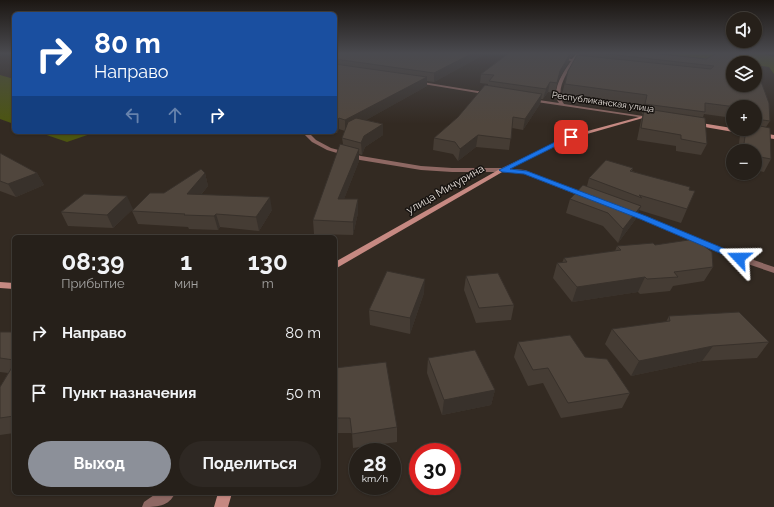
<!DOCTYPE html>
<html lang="ru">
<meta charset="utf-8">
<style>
:root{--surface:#26201a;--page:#2e2823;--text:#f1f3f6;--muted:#a4a3a2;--line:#423e39;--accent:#8c9099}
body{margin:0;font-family:Raleway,sans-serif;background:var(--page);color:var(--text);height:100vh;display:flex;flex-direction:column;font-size:15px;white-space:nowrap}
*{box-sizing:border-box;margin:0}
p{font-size:13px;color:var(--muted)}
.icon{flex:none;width:22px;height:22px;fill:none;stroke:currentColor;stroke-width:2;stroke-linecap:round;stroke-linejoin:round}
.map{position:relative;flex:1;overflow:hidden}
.details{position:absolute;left:12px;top:235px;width:325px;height:260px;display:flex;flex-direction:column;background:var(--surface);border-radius:6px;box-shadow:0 1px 3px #0004,0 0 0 1px var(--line)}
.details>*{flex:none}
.top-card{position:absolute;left:12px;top:12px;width:325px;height:122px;border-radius:6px;box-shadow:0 1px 3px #0004,0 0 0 1px var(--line);background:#1a4fa0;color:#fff;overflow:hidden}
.buttons{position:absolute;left:726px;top:12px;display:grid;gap:8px}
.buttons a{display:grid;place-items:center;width:36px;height:36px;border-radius:50%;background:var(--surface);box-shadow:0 1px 3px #0004,0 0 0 1px var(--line);font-size:20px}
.speed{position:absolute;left:349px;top:443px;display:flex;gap:8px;font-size:20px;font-weight:700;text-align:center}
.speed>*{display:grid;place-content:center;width:52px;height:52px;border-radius:50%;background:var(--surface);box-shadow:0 1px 3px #0004,0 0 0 1px var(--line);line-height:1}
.speed small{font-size:10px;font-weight:400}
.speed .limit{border:6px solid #d22;background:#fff;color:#111}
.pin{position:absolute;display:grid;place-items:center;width:34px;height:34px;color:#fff;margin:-17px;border-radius:8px;box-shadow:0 2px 6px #0006}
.me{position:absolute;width:44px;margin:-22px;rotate:293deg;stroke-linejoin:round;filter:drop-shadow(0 0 3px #0008)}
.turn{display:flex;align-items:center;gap:14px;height:84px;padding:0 16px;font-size:18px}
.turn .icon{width:52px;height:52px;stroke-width:2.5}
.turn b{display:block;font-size:28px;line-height:34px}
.lanes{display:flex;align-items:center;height:38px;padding:0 16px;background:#0003;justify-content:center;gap:20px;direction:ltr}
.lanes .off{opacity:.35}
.eta{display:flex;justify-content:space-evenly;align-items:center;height:68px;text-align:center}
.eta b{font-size:24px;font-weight:700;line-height:28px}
.cta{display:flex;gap:8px;margin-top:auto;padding:8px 16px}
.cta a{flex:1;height:46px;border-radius:24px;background:var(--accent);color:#fff;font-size:16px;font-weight:700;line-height:46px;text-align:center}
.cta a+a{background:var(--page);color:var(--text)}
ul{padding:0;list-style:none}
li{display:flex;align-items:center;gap:12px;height:60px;padding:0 16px}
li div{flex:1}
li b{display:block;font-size:15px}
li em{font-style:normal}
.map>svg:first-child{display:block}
.green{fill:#4c5510}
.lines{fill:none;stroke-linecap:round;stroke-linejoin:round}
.lane{fill:#8e6863;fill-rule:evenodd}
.street{fill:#8e6863;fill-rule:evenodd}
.secondary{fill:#c68982;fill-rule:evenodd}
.wall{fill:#453c34}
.shaded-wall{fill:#38312b}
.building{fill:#50463d;stroke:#38312b}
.route{fill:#1a73e8;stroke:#114b97}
.labels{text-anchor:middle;stroke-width:3;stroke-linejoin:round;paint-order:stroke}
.far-street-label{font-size:9px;fill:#e5ded9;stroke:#171310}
.street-label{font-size:11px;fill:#e5ded9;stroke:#171310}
</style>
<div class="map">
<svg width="774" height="507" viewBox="0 0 774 507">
<rect width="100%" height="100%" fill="#332a22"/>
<!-- green -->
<path class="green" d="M654 53H761L774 57V74L769 67 755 65V63H738Z
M0 75 14 79V124L0 119Z
M38 132H96L67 142Z"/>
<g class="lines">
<!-- lane -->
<path class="lane" d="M157 493H175C169 507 156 507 142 507L144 502Z"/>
<!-- street -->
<path class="street" d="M577 53H581L576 60 586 62 584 63 574 62C567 72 554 92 564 104L643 116 645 117V118L530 101V99H532L559 103C550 91 564 71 571 61L556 58 558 57 572 59Z
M416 81 490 93 492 94 490 95 417 83Z
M302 132H308L316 140 331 148 361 156 421 166 452 168H502L525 170 588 196 587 197H583L524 174 502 172H452L421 170 360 160 327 150 312 142Z
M628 210 742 256 774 267V273L736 260 626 213 624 212Z"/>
<!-- secondary -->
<path class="secondary" d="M643 116 654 118 652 119 643 118 573 138 504 171 335 269V262L500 169 569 136Z
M695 122 774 135V139L693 125V123Z
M0 282 14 283V289L0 288Z
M218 493H232L228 507H214Z"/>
</g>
<!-- wall -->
<path class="wall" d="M335 53H487L434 82 427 81V86L366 120 383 124V135L365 147 362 155 359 154V161L344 199H358V213L353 235 314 234 313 220 343 144 342 138 345 131 339 129 337 133 334 132H335Z
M509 53H576L571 57H570L568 62 558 81 555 93 548 92 543 99H541L540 104 523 130 512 128 509 150 476 147 458 161 453 154 433 150 434 138 458 117 488 86V84L480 83 481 74Z
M580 53H652L706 59 717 53 770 121 766 127 771 159 764 172 755 170V151H738L740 135 743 129H755V107H733V118L704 114 703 117 707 144 701 155 676 151V146L637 140 641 120 643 114H642L643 105 562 94 568 71 579 55Z
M0 153 37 173 44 185 16 197 0 191Z
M633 168 632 171 689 190 687 209 681 223 639 210 635 220 618 243 603 226 566 213 570 199 587 186 589 178Z
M205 173 208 186 201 195 272 210 259 231 220 227 218 230 189 229 188 227 138 224 132 211 164 193Z
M133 209 113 228 68 226 61 212Z
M655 245 713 267 704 281 673 286 670 291 640 294 638 292 572 302 553 278 557 263H562L564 258 615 251 617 246Z
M466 276 514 305 511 320 476 323 464 290Z
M424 293 410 334 370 325 369 310Z
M669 316 769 342 757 358 702 361 631 376 605 344 612 329 666 322Z
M0 332H14V433L0 435V387L8 373 0 372Z
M518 342 630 393 622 408 561 418 543 383 528 386 514 357Z
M428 358 495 390 491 405 442 415 427 373Z
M335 368 397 427V442L353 448 352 433H335Z"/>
<!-- shaded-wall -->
<path class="shaded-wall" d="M0 53H14L0 56Z
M473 53H487L434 82V73Z
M572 53H576L571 57Z
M570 54 568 62 558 81 555 93 560 71Z
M427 77V86L345 132V120Z
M550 82 548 92 543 99 546 89Z
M542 94 540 104 523 130 525 119Z
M339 118V129L337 133 336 122Z
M383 124V135L365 147 362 155 361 143 364 136Z
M478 135 476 147 458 161 460 149Z
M359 149V161L339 212 338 199Z
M37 173 44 185 16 197 8 184Z
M205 173 208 186 191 207 187 194Z
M127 196 133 209 113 228 107 215Z
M270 197 272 210 259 231 256 217Z
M358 199V213L353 235V222Z
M641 206 635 220 618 243 623 229Z
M216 214 220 227 218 230 214 216Z
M645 277 638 292 572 302 577 287Z
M425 279 424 293 410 334V318Z
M713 346 702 361 631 376 639 361Z
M495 390 491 405 442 415 444 400Z"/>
<!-- building -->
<path class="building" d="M335 53H473L434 73 335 59Z
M509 53H562L570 54 560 71 557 83 550 82 546 89 489 81 494 75 481 74Z
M599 53H652L706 59 717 53H746L750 63H733V85H755V76H759L769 103 770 121 755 119V107H736L705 103V112L645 104 647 95 565 84 568 71 577 55 711 69 714 66Z
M335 64 427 77 345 120 339 118 336 122 335 121Z
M485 85 542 94 525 119 513 117 511 139 478 135 460 149 455 142 434 138 458 117Z
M647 109 705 118 707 144 681 139V135L641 128 644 110Z
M356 118 383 124 364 136 361 143 342 138 348 122Z
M755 125 770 128 771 159 755 156V151H743L746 129H755Z
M340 144 359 149 338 199H358L353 222 313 220Z
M0 153 37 173 8 184 0 181Z
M606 160 633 168 630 171 690 187 689 190 695 191 687 209 639 195 642 198 589 178Z
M201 169 205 173 187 194 270 197 256 217 216 214 214 216 184 215 185 214 132 211 150 193H164Z
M583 185 641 206 623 229 608 213 570 199Z
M84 194 127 196 107 215 61 212Z
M695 239 712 252 713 267 674 272 678 277 647 279 645 277 577 287 557 263 567 262 564 258 621 250 617 246 653 243 655 245Z
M387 271 425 279 410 318 369 310Z
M498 273 514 305 479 308 466 276Z
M739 312 769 342 713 346 639 361 612 329 670 321 669 316Z
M0 332H14V360L0 358Z
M570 335 585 357 607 359 630 393 568 403 548 368 533 370 518 342Z
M475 350 495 390 444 400 428 358Z
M386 362 397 427 352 434 350 418H335V368Z
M14 364V416L0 418V387Z"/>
<!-- sky -->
<linearGradient id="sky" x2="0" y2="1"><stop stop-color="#1c1713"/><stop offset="0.43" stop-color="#4a4a4f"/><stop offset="1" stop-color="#4a4a4f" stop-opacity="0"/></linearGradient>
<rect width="774" height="124" fill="url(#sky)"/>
<!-- route -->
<path class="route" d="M569 135 574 137 510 169 527 171 646 216 742 256 744 258 742 260H736L640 219 524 174 502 172 499 170Z"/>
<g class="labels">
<!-- far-street labels -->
<g class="far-street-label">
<text transform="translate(603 102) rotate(8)" y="3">Республиканская улица</text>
</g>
<!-- street labels -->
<g class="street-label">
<text transform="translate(445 189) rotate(-30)" y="4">улица Мичурина</text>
</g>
</g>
</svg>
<div class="buttons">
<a><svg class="icon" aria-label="sound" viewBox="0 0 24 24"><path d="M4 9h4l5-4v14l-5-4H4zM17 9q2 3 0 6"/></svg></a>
<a><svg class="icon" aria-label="layers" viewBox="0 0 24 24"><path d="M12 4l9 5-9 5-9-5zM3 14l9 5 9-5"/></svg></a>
<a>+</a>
<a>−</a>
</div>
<div class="speed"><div>28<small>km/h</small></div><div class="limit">30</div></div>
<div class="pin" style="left:571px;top:137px;background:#d93025"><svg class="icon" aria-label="arrive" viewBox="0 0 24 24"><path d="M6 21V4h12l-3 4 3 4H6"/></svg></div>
<svg class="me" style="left:739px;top:258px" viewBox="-20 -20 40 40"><path d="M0-17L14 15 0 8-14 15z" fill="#1a73e8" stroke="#fff" stroke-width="4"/></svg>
<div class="top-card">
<div class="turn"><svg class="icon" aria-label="right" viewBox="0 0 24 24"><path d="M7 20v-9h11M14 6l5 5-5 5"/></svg><div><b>80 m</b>Направо</div></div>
<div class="lanes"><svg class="icon off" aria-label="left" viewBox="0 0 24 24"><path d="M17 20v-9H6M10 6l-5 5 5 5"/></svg><svg class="icon off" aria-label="ahead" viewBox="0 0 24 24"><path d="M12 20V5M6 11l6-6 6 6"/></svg><svg class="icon" aria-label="right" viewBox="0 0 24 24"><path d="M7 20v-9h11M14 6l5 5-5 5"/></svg></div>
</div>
<section class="details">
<div class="eta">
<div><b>08:39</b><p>Прибытие</p></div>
<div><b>1</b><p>мин</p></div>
<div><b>130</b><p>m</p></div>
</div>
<ul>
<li><svg class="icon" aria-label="right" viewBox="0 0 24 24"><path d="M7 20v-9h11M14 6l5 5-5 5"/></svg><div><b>Направо</b></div><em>80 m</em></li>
<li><svg class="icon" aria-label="arrive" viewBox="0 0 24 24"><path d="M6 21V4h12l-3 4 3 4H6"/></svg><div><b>Пункт назначения</b></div><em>50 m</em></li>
</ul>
<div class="cta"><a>Выход</a><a>Поделиться</a></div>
</section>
</div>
